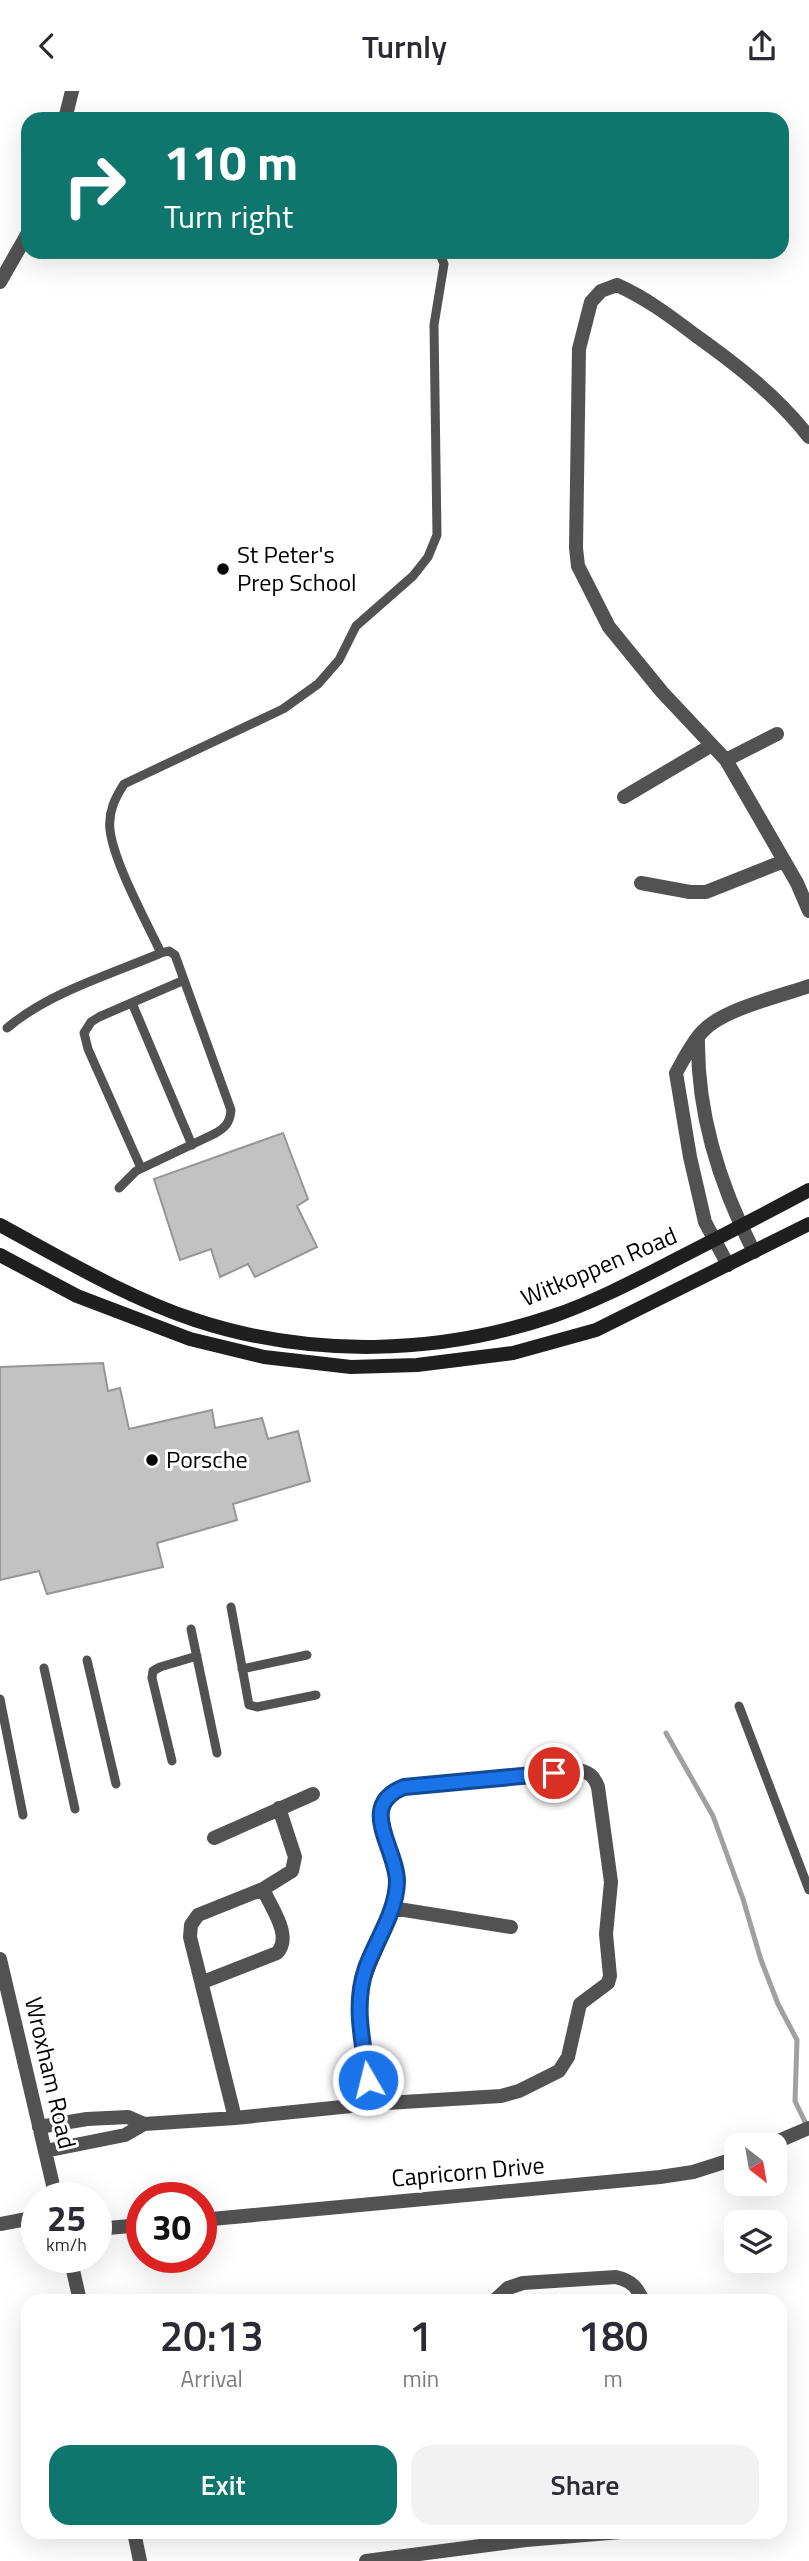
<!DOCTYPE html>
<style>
:root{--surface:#fff;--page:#f2f2f3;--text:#2b2b33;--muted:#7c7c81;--accent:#0f766e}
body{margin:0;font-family:"Titillium Web",sans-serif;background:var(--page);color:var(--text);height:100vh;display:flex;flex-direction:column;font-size:26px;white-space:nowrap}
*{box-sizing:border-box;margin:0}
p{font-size:23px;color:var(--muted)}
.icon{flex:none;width:38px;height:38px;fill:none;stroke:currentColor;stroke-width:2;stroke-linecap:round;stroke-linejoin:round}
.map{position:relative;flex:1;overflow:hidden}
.details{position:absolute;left:21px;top:2203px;width:766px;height:245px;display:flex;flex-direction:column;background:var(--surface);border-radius:21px;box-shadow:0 7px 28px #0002}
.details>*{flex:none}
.banner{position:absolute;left:21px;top:21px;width:768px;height:147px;border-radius:21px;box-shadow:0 7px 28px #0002;background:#0f766e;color:#fff;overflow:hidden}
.needle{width:46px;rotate:149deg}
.buttons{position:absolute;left:724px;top:2042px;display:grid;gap:14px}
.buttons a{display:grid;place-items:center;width:63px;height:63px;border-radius:14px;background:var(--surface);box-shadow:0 7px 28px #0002;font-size:35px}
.speed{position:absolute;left:21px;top:2091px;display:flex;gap:14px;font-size:35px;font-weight:700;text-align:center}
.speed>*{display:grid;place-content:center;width:91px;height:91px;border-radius:50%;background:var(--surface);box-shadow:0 7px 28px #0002;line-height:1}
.speed small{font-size:18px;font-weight:400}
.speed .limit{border:10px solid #d22;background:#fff;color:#111}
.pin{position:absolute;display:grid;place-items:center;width:60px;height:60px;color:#fff;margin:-30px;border:4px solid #fff;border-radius:50%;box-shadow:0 2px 7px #0007}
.me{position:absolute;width:77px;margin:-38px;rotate:352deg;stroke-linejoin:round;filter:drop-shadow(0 0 5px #0008)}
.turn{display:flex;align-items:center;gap:24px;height:147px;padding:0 28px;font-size:32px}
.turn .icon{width:91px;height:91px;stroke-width:2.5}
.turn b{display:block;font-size:49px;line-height:60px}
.eta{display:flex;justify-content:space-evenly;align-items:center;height:119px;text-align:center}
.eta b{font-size:42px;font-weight:600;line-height:49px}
.button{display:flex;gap:14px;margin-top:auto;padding:14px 28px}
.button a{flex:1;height:80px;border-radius:21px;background:var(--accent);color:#fff;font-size:28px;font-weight:600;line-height:80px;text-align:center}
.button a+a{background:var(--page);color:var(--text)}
header{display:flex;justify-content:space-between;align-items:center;height:91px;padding:0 28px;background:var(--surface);font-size:32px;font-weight:600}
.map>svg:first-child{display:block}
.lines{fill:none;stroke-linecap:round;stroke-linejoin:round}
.stream{stroke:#a0a0a0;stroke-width:5}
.building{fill:#c2c2c2;stroke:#969696;stroke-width:2}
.lane{stroke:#525252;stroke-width:9}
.street{stroke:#525252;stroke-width:14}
.secondary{stroke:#1f1f1f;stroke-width:14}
.route-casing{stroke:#114b97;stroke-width:18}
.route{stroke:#1a73e8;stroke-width:12}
.poi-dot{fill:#000;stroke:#fff;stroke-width:2.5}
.labels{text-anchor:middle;stroke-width:6;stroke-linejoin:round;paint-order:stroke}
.poi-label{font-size:24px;fill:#000;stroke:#fff;text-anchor:start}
.street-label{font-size:24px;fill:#000;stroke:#fff}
</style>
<header><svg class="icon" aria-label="back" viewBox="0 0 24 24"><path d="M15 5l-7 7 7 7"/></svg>Turnly<svg class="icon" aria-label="share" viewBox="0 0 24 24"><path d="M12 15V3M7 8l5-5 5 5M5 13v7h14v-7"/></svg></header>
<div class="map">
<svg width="809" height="2470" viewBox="0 0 809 2470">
<rect width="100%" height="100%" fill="#fff"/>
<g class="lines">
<!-- stream -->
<path class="stream" d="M666 1642 713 1725 743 1808 761 1869 778 1913 797 1949 795 2010 807 2035"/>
</g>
<!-- building -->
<path class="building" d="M283 1042 308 1108 297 1115 317 1156 255 1186 248 1173 220 1186 211 1158 180 1169 154 1088Z
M103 1272 108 1300 120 1297 129 1338 212 1319 215 1337 262 1327 268 1348 298 1340 310 1390 233 1413 237 1429 157 1452 163 1476 47 1503 39 1480 0 1489V1276Z"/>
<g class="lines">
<!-- lane -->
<path class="lane" d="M161 862C146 830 114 772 110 739 108 721 115 707 124 693L283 618 318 593 339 569 356 535 413 485 428 466 437 444 434 234 444 173 439 161
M132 912 192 1054
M7 937C50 901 109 884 161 862L169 860 175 864 231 1019C230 1032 225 1037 214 1043L136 1080 119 1097
M141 1077 88 958 84 942 91 931 99 926 182 890
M231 1516 249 1614 257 1616 316 1604
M191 1538 217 1662
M87 1569 116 1693
M44 1577 75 1718
M242 1578 307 1564
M0 1608 23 1724
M739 1615 809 1799
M172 1670 152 1587 153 1580 160 1576 197 1565"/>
<!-- street -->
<path class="street" d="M65 28 72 0
M0 191 28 142
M809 346C777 305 737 274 695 244 670 225 646 207 617 194L601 200 591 211 579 258 576 457 578 475 609 536 662 601 726 669 797 792 809 820
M726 669 777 643
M624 706 712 654
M641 792 690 801H706L784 770
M698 948C697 1022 720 1095 754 1161
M728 1174 705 1131 690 1066 676 982C684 968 692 951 703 940 723 918 781 905 809 895
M214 1747 313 1703
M392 1817 511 1836
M0 1868 56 2107
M203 1891 277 1862C293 1845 271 1817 263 1798
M235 2027 190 1846 191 1834 198 1824 263 1798 292 1780 295 1766 279 1717
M39 2036 87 2028 128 2026 144 2033
M769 2054 809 2037
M45 2060 125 2044 144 2033 235 2027 371 2013 501 2005 519 2000 559 1980 568 1966 580 1913 608 1892 610 1885 606 1843 611 1791 598 1696C594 1685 590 1682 579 1679L403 1696C356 1715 397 1757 397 1791 397 1833 361 1872 358 1919L371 2013
M201 2129 660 2086 693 2081 737 2067
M0 2133 37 2126
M96 2138 142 2134
M70 2166 80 2210
M494 2210 508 2197 523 2192 616 2186C632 2190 637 2196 643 2210
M134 2441 140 2470
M366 2470 526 2449 621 2441"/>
<!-- secondary -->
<path class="secondary" d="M0 1134C63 1168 126 1206 195 1229 311 1267 438 1264 553 1225 594 1211 634 1190 673 1170 718 1147 764 1123 809 1099
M0 1164 77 1205 190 1248 264 1266 351 1276 417 1274 513 1262 596 1239 809 1133"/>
</g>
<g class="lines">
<defs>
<path id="route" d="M368 1989C363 1951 353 1914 366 1877 376 1849 396 1822 397 1791 397 1757 356 1715 404 1696L554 1682"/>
</defs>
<!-- route casing -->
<use href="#route" class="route-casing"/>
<!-- route -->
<use href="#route" class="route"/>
</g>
<!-- markers -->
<g class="poi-dot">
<circle cx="223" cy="478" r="7"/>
<circle cx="152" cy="1369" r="7"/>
</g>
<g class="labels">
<!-- poi labels -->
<g class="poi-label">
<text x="237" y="472">St Peter's<tspan x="237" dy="28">Prep School</tspan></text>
<text x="166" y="1377">Porsche</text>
</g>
<!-- street labels -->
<g class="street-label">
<text transform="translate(599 1176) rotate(-23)" y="8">Witkoppen Road</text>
<text transform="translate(50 1982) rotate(77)" y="8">Wroxham Road</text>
<text transform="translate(468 2081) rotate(-5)" y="8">Capricorn Drive</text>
</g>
</g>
</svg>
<div class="buttons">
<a><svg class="needle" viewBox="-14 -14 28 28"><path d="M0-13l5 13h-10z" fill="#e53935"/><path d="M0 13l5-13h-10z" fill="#7c7c81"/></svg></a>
<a><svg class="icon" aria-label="layers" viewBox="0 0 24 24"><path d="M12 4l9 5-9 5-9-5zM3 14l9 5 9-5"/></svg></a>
</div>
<div class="speed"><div>25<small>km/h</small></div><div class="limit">30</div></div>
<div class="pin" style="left:554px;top:1682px;background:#d93025"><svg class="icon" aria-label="arrive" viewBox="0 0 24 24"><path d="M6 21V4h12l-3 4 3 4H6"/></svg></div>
<svg class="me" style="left:368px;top:1989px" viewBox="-20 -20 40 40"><circle r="17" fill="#1a73e8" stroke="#fff" stroke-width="3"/><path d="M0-11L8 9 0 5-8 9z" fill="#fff"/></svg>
<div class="banner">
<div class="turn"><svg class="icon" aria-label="right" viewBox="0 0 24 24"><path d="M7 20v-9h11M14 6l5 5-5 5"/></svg><div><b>110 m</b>Turn right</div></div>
</div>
<section class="details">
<div class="eta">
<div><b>20:13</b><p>Arrival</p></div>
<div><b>1</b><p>min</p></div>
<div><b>180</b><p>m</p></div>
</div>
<div class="button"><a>Exit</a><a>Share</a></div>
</section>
</div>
